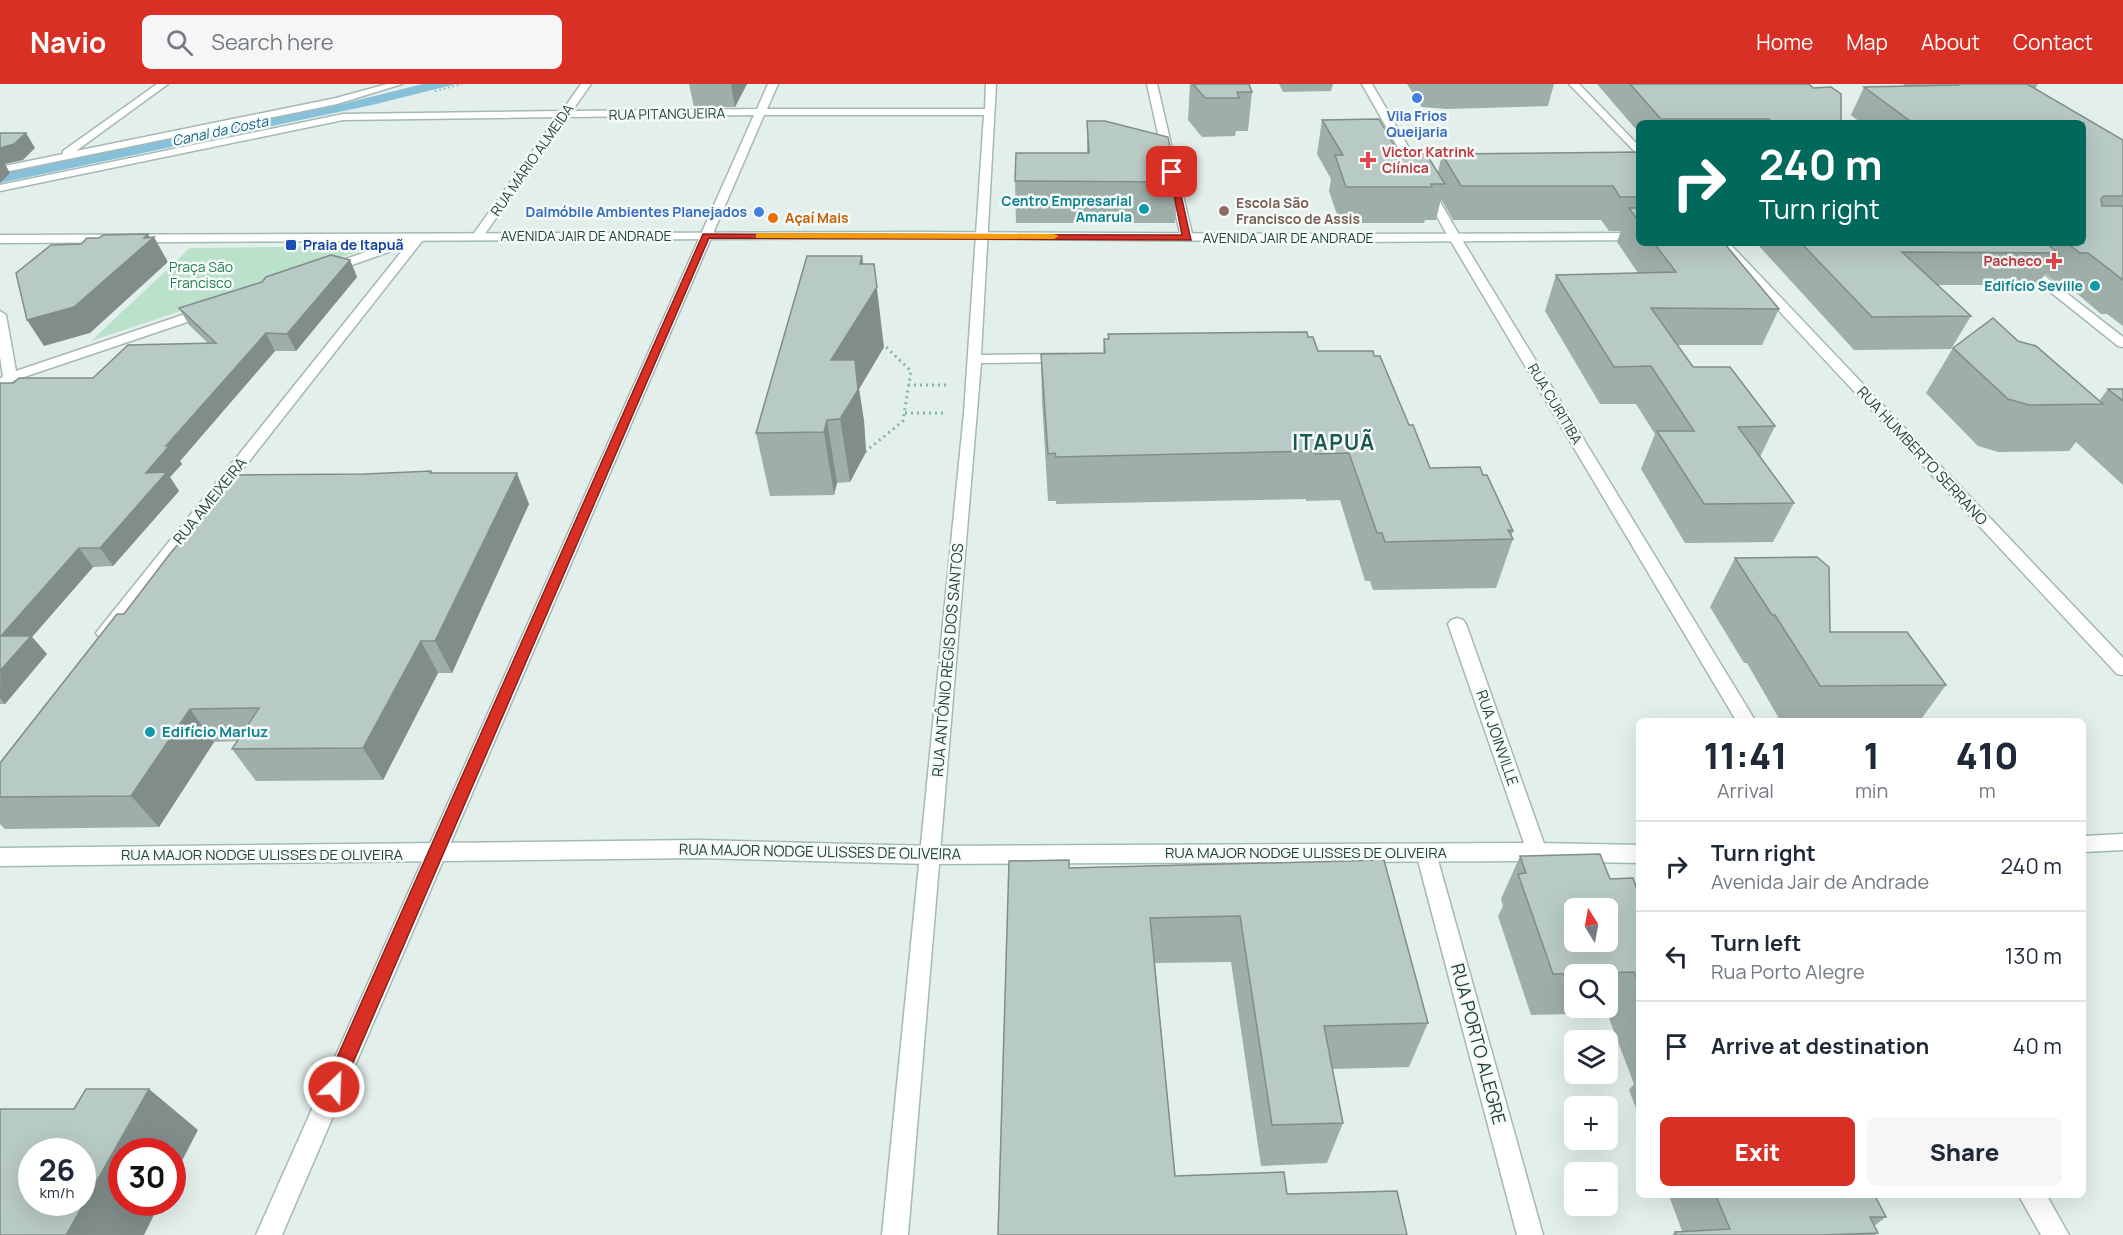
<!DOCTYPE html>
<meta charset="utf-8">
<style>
:root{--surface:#fff;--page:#f6f6f7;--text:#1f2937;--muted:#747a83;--line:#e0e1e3;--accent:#d93025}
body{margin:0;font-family:Manrope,sans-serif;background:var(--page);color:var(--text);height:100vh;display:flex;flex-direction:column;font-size:22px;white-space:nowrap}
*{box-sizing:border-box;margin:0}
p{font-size:20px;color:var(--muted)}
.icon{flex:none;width:33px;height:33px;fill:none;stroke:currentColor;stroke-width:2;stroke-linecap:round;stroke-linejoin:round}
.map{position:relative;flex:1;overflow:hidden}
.side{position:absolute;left:1636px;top:634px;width:450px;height:480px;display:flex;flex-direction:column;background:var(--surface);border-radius:9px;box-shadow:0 6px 24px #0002}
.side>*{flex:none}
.hud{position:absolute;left:1636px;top:36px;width:450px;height:126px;border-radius:9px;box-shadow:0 6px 24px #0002;background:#00695c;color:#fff;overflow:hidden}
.needle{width:39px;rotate:349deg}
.controls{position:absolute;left:1564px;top:814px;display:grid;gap:12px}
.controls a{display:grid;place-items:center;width:54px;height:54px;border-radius:9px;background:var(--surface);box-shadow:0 6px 24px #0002;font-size:30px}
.speed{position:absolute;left:18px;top:1054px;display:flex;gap:12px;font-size:30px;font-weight:700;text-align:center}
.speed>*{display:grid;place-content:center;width:78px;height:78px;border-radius:50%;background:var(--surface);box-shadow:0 6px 24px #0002;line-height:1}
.speed small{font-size:15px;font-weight:400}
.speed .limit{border:9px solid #d22;background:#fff;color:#111}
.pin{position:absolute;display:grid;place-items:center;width:51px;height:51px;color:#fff;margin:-26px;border-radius:12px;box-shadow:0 3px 9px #0006}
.me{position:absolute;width:66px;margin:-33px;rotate:24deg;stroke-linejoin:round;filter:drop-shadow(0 0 4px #0008)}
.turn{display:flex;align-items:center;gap:21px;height:126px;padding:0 24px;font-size:27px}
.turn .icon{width:78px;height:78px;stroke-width:2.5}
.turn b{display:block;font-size:42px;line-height:51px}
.eta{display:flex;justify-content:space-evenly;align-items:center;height:102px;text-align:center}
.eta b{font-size:36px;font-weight:800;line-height:42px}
.cta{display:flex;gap:12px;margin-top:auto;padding:12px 24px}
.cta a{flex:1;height:69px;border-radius:9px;background:var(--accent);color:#fff;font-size:24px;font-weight:800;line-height:69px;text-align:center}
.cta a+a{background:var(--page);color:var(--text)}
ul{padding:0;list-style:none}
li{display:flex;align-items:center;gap:18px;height:90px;padding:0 24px;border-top:2px solid var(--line)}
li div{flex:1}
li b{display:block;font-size:22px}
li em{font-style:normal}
header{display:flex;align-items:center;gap:36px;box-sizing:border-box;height:84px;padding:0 30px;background:var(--accent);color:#fff}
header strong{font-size:28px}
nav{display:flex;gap:33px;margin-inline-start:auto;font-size:21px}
.search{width:420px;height:54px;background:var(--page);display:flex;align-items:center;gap:15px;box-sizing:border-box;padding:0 21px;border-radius:9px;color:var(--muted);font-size:22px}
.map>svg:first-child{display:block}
.green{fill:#bae2ca}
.water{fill:#86c0d9}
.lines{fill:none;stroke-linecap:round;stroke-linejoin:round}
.minor-casing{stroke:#a5b8b4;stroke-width:3}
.secondary-casing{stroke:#a0bcb6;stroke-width:3}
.path-far1{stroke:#80b6ac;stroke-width:2;stroke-dasharray:1.5 3;stroke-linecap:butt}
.path{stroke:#80b6ac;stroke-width:3;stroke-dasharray:2 4;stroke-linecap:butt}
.minor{fill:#fff;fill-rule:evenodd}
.secondary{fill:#fff;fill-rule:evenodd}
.wall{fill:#9eaea9;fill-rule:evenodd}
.shaded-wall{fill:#818d8a}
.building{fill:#b8cac5;stroke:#818d8a;stroke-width:1.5;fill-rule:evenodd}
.route{fill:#d93025;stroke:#8d1f18;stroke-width:1.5}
.slow{fill:#f59e0b}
.shop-dot{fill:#3f7fe0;stroke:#f5faf8;stroke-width:2}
.health-dot{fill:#e0444e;stroke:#f5faf8;stroke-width:2}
.culture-dot{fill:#0f9aa8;stroke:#f5faf8;stroke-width:2}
.education-dot{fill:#8d6e63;stroke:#f5faf8;stroke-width:2}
.food-dot{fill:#e8710a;stroke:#f5faf8;stroke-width:2}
.transit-dot{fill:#1a4fb4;stroke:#f5faf8;stroke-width:2}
.labels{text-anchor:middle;stroke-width:5;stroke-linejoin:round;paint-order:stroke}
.far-street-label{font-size:14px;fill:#21423e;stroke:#f5faf8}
.far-shop-label{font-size:14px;font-weight:bold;fill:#366cbe;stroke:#f5faf8}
.far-water-label{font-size:14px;font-style:italic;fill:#136286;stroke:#f5faf8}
.far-health-label{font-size:14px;font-weight:bold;fill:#be3a42;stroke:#f5faf8;text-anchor:start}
.far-culture-label{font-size:14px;font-weight:bold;fill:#0d838f;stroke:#f5faf8;text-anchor:end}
.far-education-label{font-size:14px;font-weight:bold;fill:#785e54;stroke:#f5faf8;text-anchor:start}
.far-food-label{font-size:14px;font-weight:bold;fill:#c56008;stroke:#f5faf8;text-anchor:start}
.far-transit-label{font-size:14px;font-weight:bold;fill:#164399;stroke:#f5faf8;text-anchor:start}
.far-park-label{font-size:14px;fill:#267e54;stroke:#f5faf8}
.street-label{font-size:15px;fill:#21423e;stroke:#f5faf8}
.culture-label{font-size:15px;font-weight:bold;fill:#0d838f;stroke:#f5faf8;text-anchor:start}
.near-street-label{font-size:18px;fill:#21423e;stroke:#f5faf8}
.district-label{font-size:21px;font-weight:bold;letter-spacing:1.5px;fill:#1a5751;stroke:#f5faf8}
</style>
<header>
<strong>Navio</strong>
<div class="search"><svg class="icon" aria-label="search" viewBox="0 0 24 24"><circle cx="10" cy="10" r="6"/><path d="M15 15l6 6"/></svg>Search here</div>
<nav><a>Home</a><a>Map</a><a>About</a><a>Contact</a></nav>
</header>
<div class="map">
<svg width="2123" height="1151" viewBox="0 0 2123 1151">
<rect width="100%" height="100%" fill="#e3efeb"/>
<!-- green -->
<path class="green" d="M375 162 91 257 190 164Z"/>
<!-- water -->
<path class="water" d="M423 0H456L372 21 0 99V90L342 20Z"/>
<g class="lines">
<defs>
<path id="minor" d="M157 0H168L76 67 336 14 387 0H402L337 20 0 89V83L63 70V67Z
M581 0H591L572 27 757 25 768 0H778L767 25H985L986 0H996L981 271 1066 270 1073 274 1066 278 981 279 908 1151H882L964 329 984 31H764L282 1151H256L754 31 567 33 482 154 478 156 472 152 557 33 343 36 0 107V101L343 30 562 27Z
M1147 0H1157L1193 154 1191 156H1183L1181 154Z
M1362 0H1372L1461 154 1756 638H1737L1449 154Z
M1569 0H1579L1640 63V73Z
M419 150 425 154 423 156 111 553H99L96 549 99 545 406 162 329 189 325 188V182Z
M1716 159H1729L2123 574V591L2117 590Z
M1989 159H2002L2123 253V263L2118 262Z
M206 223 212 227 211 230 15 296 0 306V295L3 292 0 273V227L6 231 16 287Z
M1457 534 1463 536 1466 540 1547 768 1544 774 1537 777 1530 774 1527 768 1448 540 1451 536Z
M1426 760 1433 763 1436 769 1543 1151H1517L1416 769 1419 763Z
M2019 1112H2047L2069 1151H2041Z"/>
<path id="secondary" d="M918 148 1349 150 1640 149V156L1349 158 918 154 0 159V151Z
M2123 750V766L2084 768V752Z
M698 756 930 762 1537 759 1640 761V779L1537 777 930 780 698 774 0 782V764Z"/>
</defs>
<!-- minor casing -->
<use href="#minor" class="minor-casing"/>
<!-- secondary casing -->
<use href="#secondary" class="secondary-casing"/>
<!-- path-far1 -->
<path class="path-far1" d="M435 7 462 0"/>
<!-- path -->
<path class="path" d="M908 301H947
M905 329H946
M865 368 903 337 911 287 886 263"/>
<!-- minor -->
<use href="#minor" class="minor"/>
<!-- secondary -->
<use href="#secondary" class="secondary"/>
</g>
<!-- wall -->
<path class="wall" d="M689 0H747L735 23H694Z
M1190 0H1249L1252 8 1248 47H1236L1235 52 1202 53 1188 36Z
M1279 0H1333L1331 7 1283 8Z
M1407 0H1554L1548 22 1447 25 1422 23Z
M1597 0H1809L1841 39H1640V50Z
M1903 0H2038L2035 5 2123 56V242L2107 230H2101L2067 201H2060L2045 190 2038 201H1938L1971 232 1951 265 1854 266 1759 162 1760 159H2084V39H1861L1851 31 1864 3 1905 2Z
M1322 36 1398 68 1438 88 1442 70 1640 68V159H1724L1779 225 1762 261H1677L1693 283 1775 342 1760 373 1794 419 1773 458 1685 459 1641 385 1655 350 1636 320H1600L1545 227 1556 191 1638 189 1617 158 1621 147H1609L1601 136H1453L1441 115 1436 136H1425L1424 139H1340L1329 107 1331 95 1317 70Z
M1087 37 1178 98 1175 139H1016L1015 97 1087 69Z
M862 172 863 180 884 263 859 305 864 337 866 368 850 398 837 399 834 411 770 412 756 349Z
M350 176 357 193 296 267H275L180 377 182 380 170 393 179 407 113 482 93 483 32 553 47 570 5 620H0V299H13L93 294 208 259 189 241 179 224Z
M1108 250 1308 253 1318 267 1374 272 1430 384 1483 391 1513 447 1511 452 1513 455 1496 504 1373 506 1370 497H1365L1340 416 1306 417V415L1056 420V417H1048L1042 316 1041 270 1103 269 1104 255H1108Z
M2018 257 2099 317 2108 305H2123V401L2076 358 2069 367 1998 368 1978 362 1926 309 1953 264Z
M431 387 432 389 529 420 452 589H438L383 696 256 697 232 665 238 657 214 658 159 743 5 745 0 740V679L365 390Z
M1735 474 1830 548 1946 601 1919 638H1781L1747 579H1744L1710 523Z
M1520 772 1610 795 1640 805V1035L1629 1006 1634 1000 1607 929 1531 931 1498 832 1503 822 1501 815ZM1575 891H1608V924H1575Z
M1384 776 1428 939 1409 983 1332 985 1343 1039 1327 1079 1261 1082 1231 878 1155 879 1175 1092 1287 1110 998 1151 1069 784Z
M1669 1112H1875L1886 1133 1874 1142 1878 1149 1875 1151H1672L1675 1148 1682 1147Z"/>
<!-- shaded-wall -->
<path class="shaded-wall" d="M731 0H747L735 23Z
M26 49 35 64 23 76 5 80 10 89 0 99V64Z
M148 150 151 156 154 153 168 178 90 249 44 262 27 236Z
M862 172 868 218 874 180 884 263 859 305 864 337 866 368 850 398 831 276 860 180Z
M350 176 357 193 296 267 287 250Z
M266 249 275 267 180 377 182 380 170 393 179 407 113 482 100 464 146 389 166 362Z
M827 336 837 399 834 411 824 348Z
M517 389 529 420 452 589 435 557Z
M79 464 93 483 32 553 47 570 5 620 0 614 1 552Z
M421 557 438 589 383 696 363 664Z
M190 625 214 658 159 743 131 712Z
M149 1005 198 1046 172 1096V1068H122V1119H160L144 1151H66Z"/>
<!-- building -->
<path class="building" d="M1193 0H1249L1252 8H1237L1239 14H1205Z
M1630 0H1809L1813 4 1831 3 1841 10V39H1773L1769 35H1661Z
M1957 0H2027L2123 56V112H2104L2101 115 2102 122H2123V196L2088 169H2080L2067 159H2084V39H1913L1864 3 1958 1Z
M1379 35 1398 68H1425L1445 100H1431L1432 103H1346L1335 71H1343L1322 36Z
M1087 37H1105L1168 53 1178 98 1015 97 1016 69H1089Z
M0 49H26L14 60 0 64Z
M1640 68V113H1620L1613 102H1461L1442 70Z
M1629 124H1640V139Z
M148 150 144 154 154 153 74 223 27 236 16 189 51 161 81 160 87 154H99L103 151Z
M1654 159H1724L1779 225 1651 224 1693 283H1730L1775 342 1738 343 1794 419 1704 420 1657 347H1694L1651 282 1614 283 1556 191 1676 188Z
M1801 159H2046L2058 169 1902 168 1971 232 1872 233Z
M331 171 350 176 287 250 266 249 166 362 170 361 146 389 167 388 100 464H79L1 552H31L0 587V299H13L19 294H93L128 261 216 259 179 224 262 198 266 193Z
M807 172H862L860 180H874L877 203 831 276H855L858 306 840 335 827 336 824 348 756 349Z
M1993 234 2018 257 2036 262 2103 320 2029 321 2008 315 1953 264Z
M1307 248 1308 253H1313L1318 267H1373L1374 272H1380L1409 341H1413L1430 384 1480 383 1483 391H1487L1513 447 1508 446 1513 455 1385 458 1382 449H1377L1349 369 1315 370 1314 367 1056 373 1055 369 1048 370 1041 270 1105 269 1104 255H1109L1108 250Z
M2108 305H2123V317Z
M431 387 430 389H517L435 557H421L363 664 232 665 259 624 190 625 131 712 0 713V679L117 530H124L169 471 236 391 365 390Z
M1817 473 1829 483 1830 548H1907L1946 601 1820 602 1775 531H1772L1735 474Z
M1600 770 1610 795 1633 794 1637 805H1640V903L1634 888 1553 890 1518 790 1526 789 1520 772ZM1575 825H1608V858H1575Z
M1069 776V784L1384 776 1428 939 1324 942 1343 1039 1272 1041 1240 832 1150 834 1175 1092 1284 1088 1287 1110 1397 1107 1407 1151H998L1009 777Z
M86 1005H149L66 1151H0V1025H74ZM32 1068H82V1119H32Z
M1716 1112H1875L1886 1133H1870L1878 1149 1823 1151H1676L1675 1148 1730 1145Z"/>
<!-- route -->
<path class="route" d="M1169 86 1176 88 1191 156 709 154 340 1009 334 1011 327 1009 325 1003 327 996 703 150 1182 151Z"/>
<!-- slow -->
<path class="slow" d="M759 149 1054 150 1059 152 1054 155 756 154V150Z"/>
<!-- markers -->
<g class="shop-dot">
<circle cx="1417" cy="14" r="6"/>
<circle cx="759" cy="128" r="6"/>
</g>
<g class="health-dot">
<path d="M1365 67h6v6h6v6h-6v6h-6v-6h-6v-6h6z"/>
<path d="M2051 168h6v6h6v6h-6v6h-6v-6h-6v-6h6z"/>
</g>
<g class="culture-dot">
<circle cx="1144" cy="125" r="6"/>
<circle cx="2095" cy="202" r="6"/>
<circle cx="150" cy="648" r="6"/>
</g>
<circle class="education-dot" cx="1224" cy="127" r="6"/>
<circle class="food-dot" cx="773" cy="134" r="6"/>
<rect class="transit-dot" x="285" y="155" width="12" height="12" rx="3"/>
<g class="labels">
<!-- far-street labels -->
<g class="far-street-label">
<text transform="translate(667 30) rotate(-1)" y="5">RUA PITANGUEIRA</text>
<text transform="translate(532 76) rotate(-55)" y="5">RUA MÁRIO ALMEIDA</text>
<text x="586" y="157">AVENIDA JAIR DE ANDRADE</text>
<text x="1288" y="159">AVENIDA JAIR DE ANDRADE</text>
<text transform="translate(1555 320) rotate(59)" y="5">RUA CURITIBA</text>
</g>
<!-- far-shop labels -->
<g class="far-shop-label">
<text x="1417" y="37">Vila Frios<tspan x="1417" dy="16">Queijaria</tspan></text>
<text x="747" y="133" text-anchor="end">Dalmóbile Ambientes Planejados</text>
</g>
<!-- far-water labels -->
<g class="far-water-label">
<text transform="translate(220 47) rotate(-12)" y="5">Canal da Costa</text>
</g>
<!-- far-health labels -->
<g class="far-health-label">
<text x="1382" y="73">Victor Katrink<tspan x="1382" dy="16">Clínica</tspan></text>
<text x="2042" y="182" text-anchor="end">Pacheco</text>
</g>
<!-- far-culture labels -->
<g class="far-culture-label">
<text x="1132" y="122">Centro Empresarial<tspan x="1132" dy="16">Amarula</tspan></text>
<text x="2083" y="207">Edifício Seville</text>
</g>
<!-- far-education labels -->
<g class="far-education-label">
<text x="1236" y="124">Escola São<tspan x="1236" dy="16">Francisco de Assis</tspan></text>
</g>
<!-- far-food labels -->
<g class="far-food-label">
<text x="785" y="139">Açaí Mais</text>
</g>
<!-- far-transit labels -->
<g class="far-transit-label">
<text x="303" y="166">Praia de Itapuã</text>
</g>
<!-- far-park labels -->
<g class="far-park-label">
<text x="201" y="188">Praça São<tspan x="201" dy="16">Francisco</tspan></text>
</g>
<!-- street labels -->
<g class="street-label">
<text transform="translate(1922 372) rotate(47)" y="5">RUA HUMBERTO SERRANO</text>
<text transform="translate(210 417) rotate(-51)" y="5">RUA AMEIXEIRA</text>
<text transform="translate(948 576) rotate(-85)" y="5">RUA ANTÔNIO RÉGIS DOS SANTOS</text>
<text transform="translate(1497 654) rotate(71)" y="5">RUA JOINVILLE</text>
<text transform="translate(820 768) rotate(1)" y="5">RUA MAJOR NODGE ULISSES DE OLIVEIRA</text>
<text x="1306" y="774">RUA MAJOR NODGE ULISSES DE OLIVEIRA</text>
<text x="262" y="776">RUA MAJOR NODGE ULISSES DE OLIVEIRA</text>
</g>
<!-- culture labels -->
<g class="culture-label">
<text x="162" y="653">Edifício Marluz</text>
</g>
<!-- near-street labels -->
<g class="near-street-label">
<text transform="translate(1478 960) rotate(75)" y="6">RUA PORTO ALEGRE</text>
</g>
<!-- district labels -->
<g class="district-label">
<text x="1334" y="366">ITAPUÃ</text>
</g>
</g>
</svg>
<div class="controls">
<a><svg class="needle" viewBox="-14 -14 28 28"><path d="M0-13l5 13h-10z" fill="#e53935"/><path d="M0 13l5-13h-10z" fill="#747a83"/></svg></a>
<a><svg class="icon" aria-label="search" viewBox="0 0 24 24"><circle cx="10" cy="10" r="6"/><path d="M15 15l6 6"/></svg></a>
<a><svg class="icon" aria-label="layers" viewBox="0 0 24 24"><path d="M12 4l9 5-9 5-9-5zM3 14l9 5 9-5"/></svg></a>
<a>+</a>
<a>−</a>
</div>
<div class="speed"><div>26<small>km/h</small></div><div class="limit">30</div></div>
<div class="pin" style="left:1172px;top:88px;background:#d93025"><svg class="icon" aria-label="arrive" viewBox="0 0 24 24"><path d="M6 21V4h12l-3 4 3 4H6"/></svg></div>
<svg class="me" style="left:334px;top:1003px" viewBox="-20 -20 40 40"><circle r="17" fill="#d93025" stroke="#fff" stroke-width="3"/><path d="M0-11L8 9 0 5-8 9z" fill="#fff"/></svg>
<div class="hud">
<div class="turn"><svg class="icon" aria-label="right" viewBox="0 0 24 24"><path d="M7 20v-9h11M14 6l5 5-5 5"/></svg><div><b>240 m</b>Turn right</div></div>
</div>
<section class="side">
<div class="eta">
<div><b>11:41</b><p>Arrival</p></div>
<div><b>1</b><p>min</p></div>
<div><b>410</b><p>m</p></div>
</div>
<ul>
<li><svg class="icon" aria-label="right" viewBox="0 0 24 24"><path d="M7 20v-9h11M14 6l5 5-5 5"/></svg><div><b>Turn right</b><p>Avenida Jair de Andrade</p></div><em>240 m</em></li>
<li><svg class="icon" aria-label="left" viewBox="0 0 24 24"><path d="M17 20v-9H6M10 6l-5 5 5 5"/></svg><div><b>Turn left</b><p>Rua Porto Alegre</p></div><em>130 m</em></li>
<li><svg class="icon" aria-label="arrive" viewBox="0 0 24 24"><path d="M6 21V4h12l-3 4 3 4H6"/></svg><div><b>Arrive at destination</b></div><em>40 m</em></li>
</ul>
<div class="cta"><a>Exit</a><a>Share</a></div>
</section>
</div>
